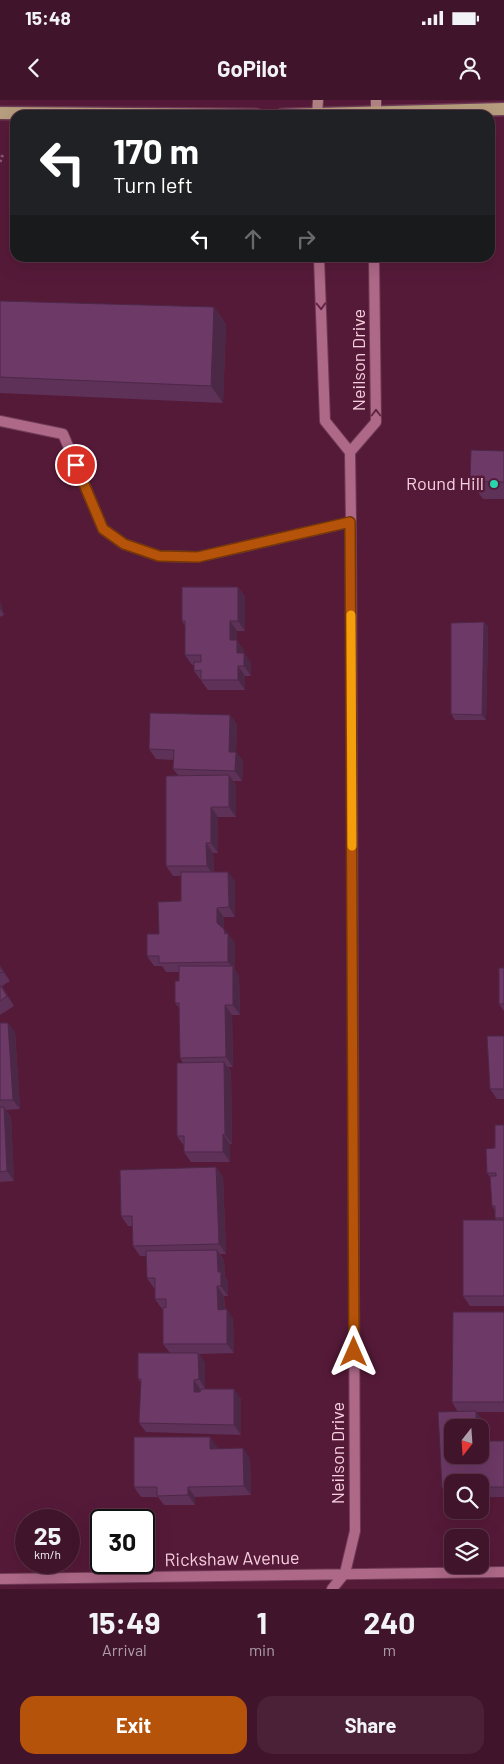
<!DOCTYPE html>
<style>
:root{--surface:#40142b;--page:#4b2137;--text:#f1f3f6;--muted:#ae9ea9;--line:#593347;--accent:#b45309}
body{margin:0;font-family:Barlow,sans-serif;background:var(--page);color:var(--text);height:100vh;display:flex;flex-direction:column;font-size:19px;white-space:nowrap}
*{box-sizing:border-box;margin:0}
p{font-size:16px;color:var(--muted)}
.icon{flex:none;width:28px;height:28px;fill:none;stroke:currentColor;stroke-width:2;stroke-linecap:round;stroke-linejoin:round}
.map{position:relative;height:1489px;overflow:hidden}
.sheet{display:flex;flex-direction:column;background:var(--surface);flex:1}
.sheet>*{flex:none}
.banner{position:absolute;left:10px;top:10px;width:485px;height:152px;border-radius:15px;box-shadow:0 5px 20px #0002,0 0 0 1px var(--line);background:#202124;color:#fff;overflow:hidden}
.needle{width:32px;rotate:197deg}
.tools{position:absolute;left:444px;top:1319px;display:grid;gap:10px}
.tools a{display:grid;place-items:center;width:45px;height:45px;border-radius:10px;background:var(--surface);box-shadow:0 5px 20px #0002,0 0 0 1px var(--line);font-size:25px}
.speed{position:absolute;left:15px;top:1409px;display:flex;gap:10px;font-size:25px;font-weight:700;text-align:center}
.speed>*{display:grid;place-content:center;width:65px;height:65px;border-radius:50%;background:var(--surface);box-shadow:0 5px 20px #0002,0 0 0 1px var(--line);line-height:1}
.speed small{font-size:12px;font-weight:400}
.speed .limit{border:2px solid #111;border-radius:8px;background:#fff;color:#111}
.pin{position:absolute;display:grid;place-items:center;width:42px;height:42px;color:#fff;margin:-21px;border:2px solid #fff;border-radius:50%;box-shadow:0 1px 5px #0007}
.me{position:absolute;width:55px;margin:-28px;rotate:0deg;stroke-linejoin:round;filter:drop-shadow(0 0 4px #0008)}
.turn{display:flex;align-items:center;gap:18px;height:105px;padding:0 20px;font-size:22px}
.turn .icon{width:65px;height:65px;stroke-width:2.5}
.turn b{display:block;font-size:35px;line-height:42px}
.lanes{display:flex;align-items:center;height:48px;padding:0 20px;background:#0003;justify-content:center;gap:25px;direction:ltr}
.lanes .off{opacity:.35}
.eta{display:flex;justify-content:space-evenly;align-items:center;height:85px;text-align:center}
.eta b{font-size:30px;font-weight:700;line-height:35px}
.button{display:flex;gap:10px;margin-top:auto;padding:10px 20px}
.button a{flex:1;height:58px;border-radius:15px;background:var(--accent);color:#fff;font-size:20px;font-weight:700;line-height:58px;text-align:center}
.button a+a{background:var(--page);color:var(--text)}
.status{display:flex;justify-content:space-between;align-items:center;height:35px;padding:0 25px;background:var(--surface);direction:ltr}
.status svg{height:14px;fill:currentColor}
header{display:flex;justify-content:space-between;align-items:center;height:65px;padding:0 20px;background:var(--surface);font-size:22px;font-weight:700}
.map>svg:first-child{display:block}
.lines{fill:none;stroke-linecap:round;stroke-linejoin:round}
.lane-casing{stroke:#6e3a55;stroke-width:12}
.street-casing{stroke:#6e3a55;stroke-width:12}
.secondary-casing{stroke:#6e3a55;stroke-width:12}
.primary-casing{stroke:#6e3a55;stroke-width:15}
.path{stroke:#8d5973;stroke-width:3;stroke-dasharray:2.5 2.5;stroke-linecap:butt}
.lane{stroke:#ae6988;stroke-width:10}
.street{stroke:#ae6988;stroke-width:10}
.secondary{stroke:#b28383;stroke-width:10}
.primary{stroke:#b69e7e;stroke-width:12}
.wall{fill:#5e3158}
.shaded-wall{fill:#4c2847}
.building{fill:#6d3966;stroke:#4c2847}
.oneway{stroke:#632645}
.route-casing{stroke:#753606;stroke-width:12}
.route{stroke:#b45309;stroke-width:9}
.slow{stroke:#f59e0b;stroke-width:9}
.poi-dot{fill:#29d5ad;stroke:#561a39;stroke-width:2}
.labels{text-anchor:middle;stroke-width:5;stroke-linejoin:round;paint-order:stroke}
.street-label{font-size:18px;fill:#f6cfdf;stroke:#561a39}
.poi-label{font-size:18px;fill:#f6cfdf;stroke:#561a39;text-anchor:end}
</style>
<div class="status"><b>15:48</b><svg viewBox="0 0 49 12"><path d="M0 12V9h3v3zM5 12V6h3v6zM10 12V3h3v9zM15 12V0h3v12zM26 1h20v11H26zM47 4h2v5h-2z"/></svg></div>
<header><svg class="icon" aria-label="back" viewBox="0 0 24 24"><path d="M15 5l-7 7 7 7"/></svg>GoPilot<svg class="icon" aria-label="person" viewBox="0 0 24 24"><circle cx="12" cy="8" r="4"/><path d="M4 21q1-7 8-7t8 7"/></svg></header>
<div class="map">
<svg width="504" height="1489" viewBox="0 0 504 1489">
<rect width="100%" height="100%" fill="#561a39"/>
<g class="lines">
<defs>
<path id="lane" d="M0 321 63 334 103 429 124 444 159 456 198 457 351 422"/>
<path id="street" d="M319 158 325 321 350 352 351 422 355 1431 345 1473 332 1489
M350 352 376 322 374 158
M0 1479 504 1472"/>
<path id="secondary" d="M376 14V0
M317 15 318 0"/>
<path id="primary" d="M0 13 256 15
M282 15 504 9"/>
</defs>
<!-- lane casing -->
<use href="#lane" class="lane-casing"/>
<!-- street casing -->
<use href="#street" class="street-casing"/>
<!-- secondary casing -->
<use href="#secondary" class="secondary-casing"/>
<!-- primary casing -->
<use href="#primary" class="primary-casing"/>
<!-- path -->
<path class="path" d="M0 62 3 54"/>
<!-- lane -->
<use href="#lane" class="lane"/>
<!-- street -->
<use href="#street" class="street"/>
<!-- secondary -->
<use href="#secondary" class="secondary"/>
<!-- primary -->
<use href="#primary" class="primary"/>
</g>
<!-- wall -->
<path class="wall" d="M0 201 214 207 226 224 223 303 0 293Z
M504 351V399H483L470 381Z
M238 487 245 497V531H237V541L244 550V553L251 563V576H245V590H208L194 571V565H192L185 555V526L182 521Z
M0 501 4 515 0 517Z
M484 522 488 527 486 620H455L451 614Z
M230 615 237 625 236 652 243 661 242 681H233L236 685V717H218V753H213L214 772H228L235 782V817H224V829L235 843V870L239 876 240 915H232L233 967H228L231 972 232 1044H230V1062H191L184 1052V1046L177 1036 183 963 180 958 179 908 175 903 179 881V872H166L162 866H154L147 856 159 834 181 801V776H173L166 766 178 675 173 669 174 660 156 659 149 649Z
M0 865 10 881 2 886 14 906 0 915Z
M499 904H504V911Z
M0 923 15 932 20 1009 6 1010 11 1017 14 1081 0 1082Z
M504 936V999H497L490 989Z
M504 1025V1206H470L463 1196 496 1120 495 1118V1111L492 1106 491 1078 487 1073Z
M216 1067 223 1077 226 1154H220L224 1160 225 1177 228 1182V1196H224L225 1209 233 1219 234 1253 199 1254 205 1263V1289L241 1299V1335L146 1332 139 1323 141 1283 138 1279 170 1253 163 1244V1209H162L155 1199V1188H154L147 1178V1156H140L133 1146 132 1126H128L121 1116Z
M504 1212V1312H476L483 1321V1341H504V1397H480V1382H452V1397H449L442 1388 458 1312 452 1302Z
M217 1347V1349L250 1358 251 1395 195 1397V1405H164L158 1397H141L134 1387Z"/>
<!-- shaded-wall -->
<path class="shaded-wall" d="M214 207 226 224 223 303 211 286Z
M238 487 245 497V531L238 521Z
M0 501 4 515 0 509Z
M230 521 237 531V541L244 550V563L237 553 230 540Z
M484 522 488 527 486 620 482 615Z
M244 553 251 563V576L244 566Z
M238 566 245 576V590L238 580Z
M230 615 237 625 236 652 243 661 242 681 235 671 229 652Z
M229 675 236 685V717L229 707Z
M211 707 218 717V753L211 743Z
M206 743 213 753 214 776 207 766Z
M228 772 235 782V817L229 807Z
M217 808 224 817V833L217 823Z
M224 829 235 843V870L239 876 240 915 233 905V868L228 862Z
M0 865 10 881 3 872 0 866Z
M0 884 14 906 7 896Z
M225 905 232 915 233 967 226 957Z
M8 923 15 932 20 1009 13 1000Z
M224 962 231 972 232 1044 225 1035Z
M4 1007 11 1017 14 1081 7 1071Z
M223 1034 230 1044V1062L223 1052Z
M216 1067 223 1077 226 1154 219 1144Z
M217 1150 224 1160 225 1177 228 1182V1196L221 1186 218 1172Z
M217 1186 224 1196 225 1220 218 1210Z
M227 1209 233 1219 234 1253 227 1244Z
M198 1253 205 1263V1289L199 1279Z
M194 1280 200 1289V1302L194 1292Z
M234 1289 241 1299V1335L234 1325Z
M476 1311 483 1321V1351L480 1347V1328H476Z
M210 1337 217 1347V1359L210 1349Z
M243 1348 250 1358 251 1395 244 1386Z
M188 1387 195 1397V1405L188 1395Z"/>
<!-- building -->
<path class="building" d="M0 201 214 207 211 286 0 277Z
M471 350 504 351V382L470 381Z
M182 487H238V521H230V540H237V553H244V566H238V580H201V570L194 571V562H201V555H185V521H182Z
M484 522 482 615 451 614V523Z
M150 613 230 615 229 652H236L235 671 173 669 174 650 149 649Z
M229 675V707H211V743H206L207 766H166V676Z
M181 772H228L229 807 217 808V823L224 829 225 834 228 833V862L159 863V856H147V834H159L158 802 181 801Z
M0 866 3 872 0 873Z
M179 866H233V905H225L226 957 180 958 179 903H175V881H179Z
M499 868H504V904H499Z
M0 885 7 896 0 901Z
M0 923H8L13 1000H0Z
M487 936H504V989H490Z
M224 962 225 1035 223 1034V1052H184V1036H177V963Z
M0 1007H4L7 1071 0 1072Z
M495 1025H504V1118H495V1106H492L490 1076H496V1073H487L486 1049 495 1048Z
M216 1067 219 1144 133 1146 132 1116H121L120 1070Z
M463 1120H504V1196H463Z
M217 1150 218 1172H221V1186H217L218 1210 227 1209V1244H163V1207L166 1208V1199H155V1178H147L146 1151Z
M453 1212H504V1302H452Z
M138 1253H198L199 1279 194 1280V1292H200L201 1289H234V1325L139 1323 141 1279H138Z
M476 1311V1328H452V1355H480V1341H504V1387H480V1382H452V1387L442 1388 438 1312Z
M134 1337H210V1349L243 1348 244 1386 188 1387V1395L157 1396V1387H134Z"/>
<!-- one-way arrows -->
<defs><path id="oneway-chevron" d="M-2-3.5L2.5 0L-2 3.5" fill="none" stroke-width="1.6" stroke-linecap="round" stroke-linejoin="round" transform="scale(1.25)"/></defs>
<g class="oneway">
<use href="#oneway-chevron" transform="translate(321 206) rotate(88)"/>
<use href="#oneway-chevron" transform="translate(376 313) rotate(-90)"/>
</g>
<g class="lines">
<defs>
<path id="route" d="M76 365 103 429 124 444 159 456 198 457 350 422 354 1252"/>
</defs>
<!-- route casing -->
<use href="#route" class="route-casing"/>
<!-- route -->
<use href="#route" class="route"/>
<!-- slow -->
<path class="slow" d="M351 515 352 746"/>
</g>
<!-- markers -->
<circle class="poi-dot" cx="494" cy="384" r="5"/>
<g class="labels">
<!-- street labels -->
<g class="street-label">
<text transform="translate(359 260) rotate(-90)" y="6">Neilson Drive</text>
<text transform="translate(338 1353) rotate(-90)" y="6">Neilson Drive</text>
<text transform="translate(232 1459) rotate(-1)" y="6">Rickshaw Avenue</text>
</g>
<!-- poi labels -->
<g class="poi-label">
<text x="484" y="390">Round Hill</text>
</g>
</g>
</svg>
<div class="tools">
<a><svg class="needle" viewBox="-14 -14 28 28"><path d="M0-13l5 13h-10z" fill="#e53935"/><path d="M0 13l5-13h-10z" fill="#ae9ea9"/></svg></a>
<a><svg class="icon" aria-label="search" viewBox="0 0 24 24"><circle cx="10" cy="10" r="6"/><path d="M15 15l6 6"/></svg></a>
<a><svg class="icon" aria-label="layers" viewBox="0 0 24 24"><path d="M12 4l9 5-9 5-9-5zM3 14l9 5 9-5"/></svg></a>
</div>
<div class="speed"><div>25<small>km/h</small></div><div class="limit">30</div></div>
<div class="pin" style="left:76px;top:365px;background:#d93025"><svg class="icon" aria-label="arrive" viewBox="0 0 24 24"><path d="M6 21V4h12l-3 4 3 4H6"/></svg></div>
<svg class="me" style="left:354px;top:1252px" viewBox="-20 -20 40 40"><path d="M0-17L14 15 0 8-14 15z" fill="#b45309" stroke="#fff" stroke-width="4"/></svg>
<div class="banner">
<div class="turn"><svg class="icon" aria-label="left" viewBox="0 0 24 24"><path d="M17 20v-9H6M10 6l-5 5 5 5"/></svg><div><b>170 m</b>Turn left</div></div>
<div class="lanes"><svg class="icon" aria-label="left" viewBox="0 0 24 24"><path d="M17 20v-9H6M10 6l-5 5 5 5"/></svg><svg class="icon off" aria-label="ahead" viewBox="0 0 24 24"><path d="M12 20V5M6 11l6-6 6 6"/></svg><svg class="icon off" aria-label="right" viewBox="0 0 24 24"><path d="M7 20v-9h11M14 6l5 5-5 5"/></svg></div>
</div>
</div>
<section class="sheet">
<div class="eta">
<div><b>15:49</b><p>Arrival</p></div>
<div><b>1</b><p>min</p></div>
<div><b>240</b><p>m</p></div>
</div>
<div class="button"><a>Exit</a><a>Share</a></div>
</section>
